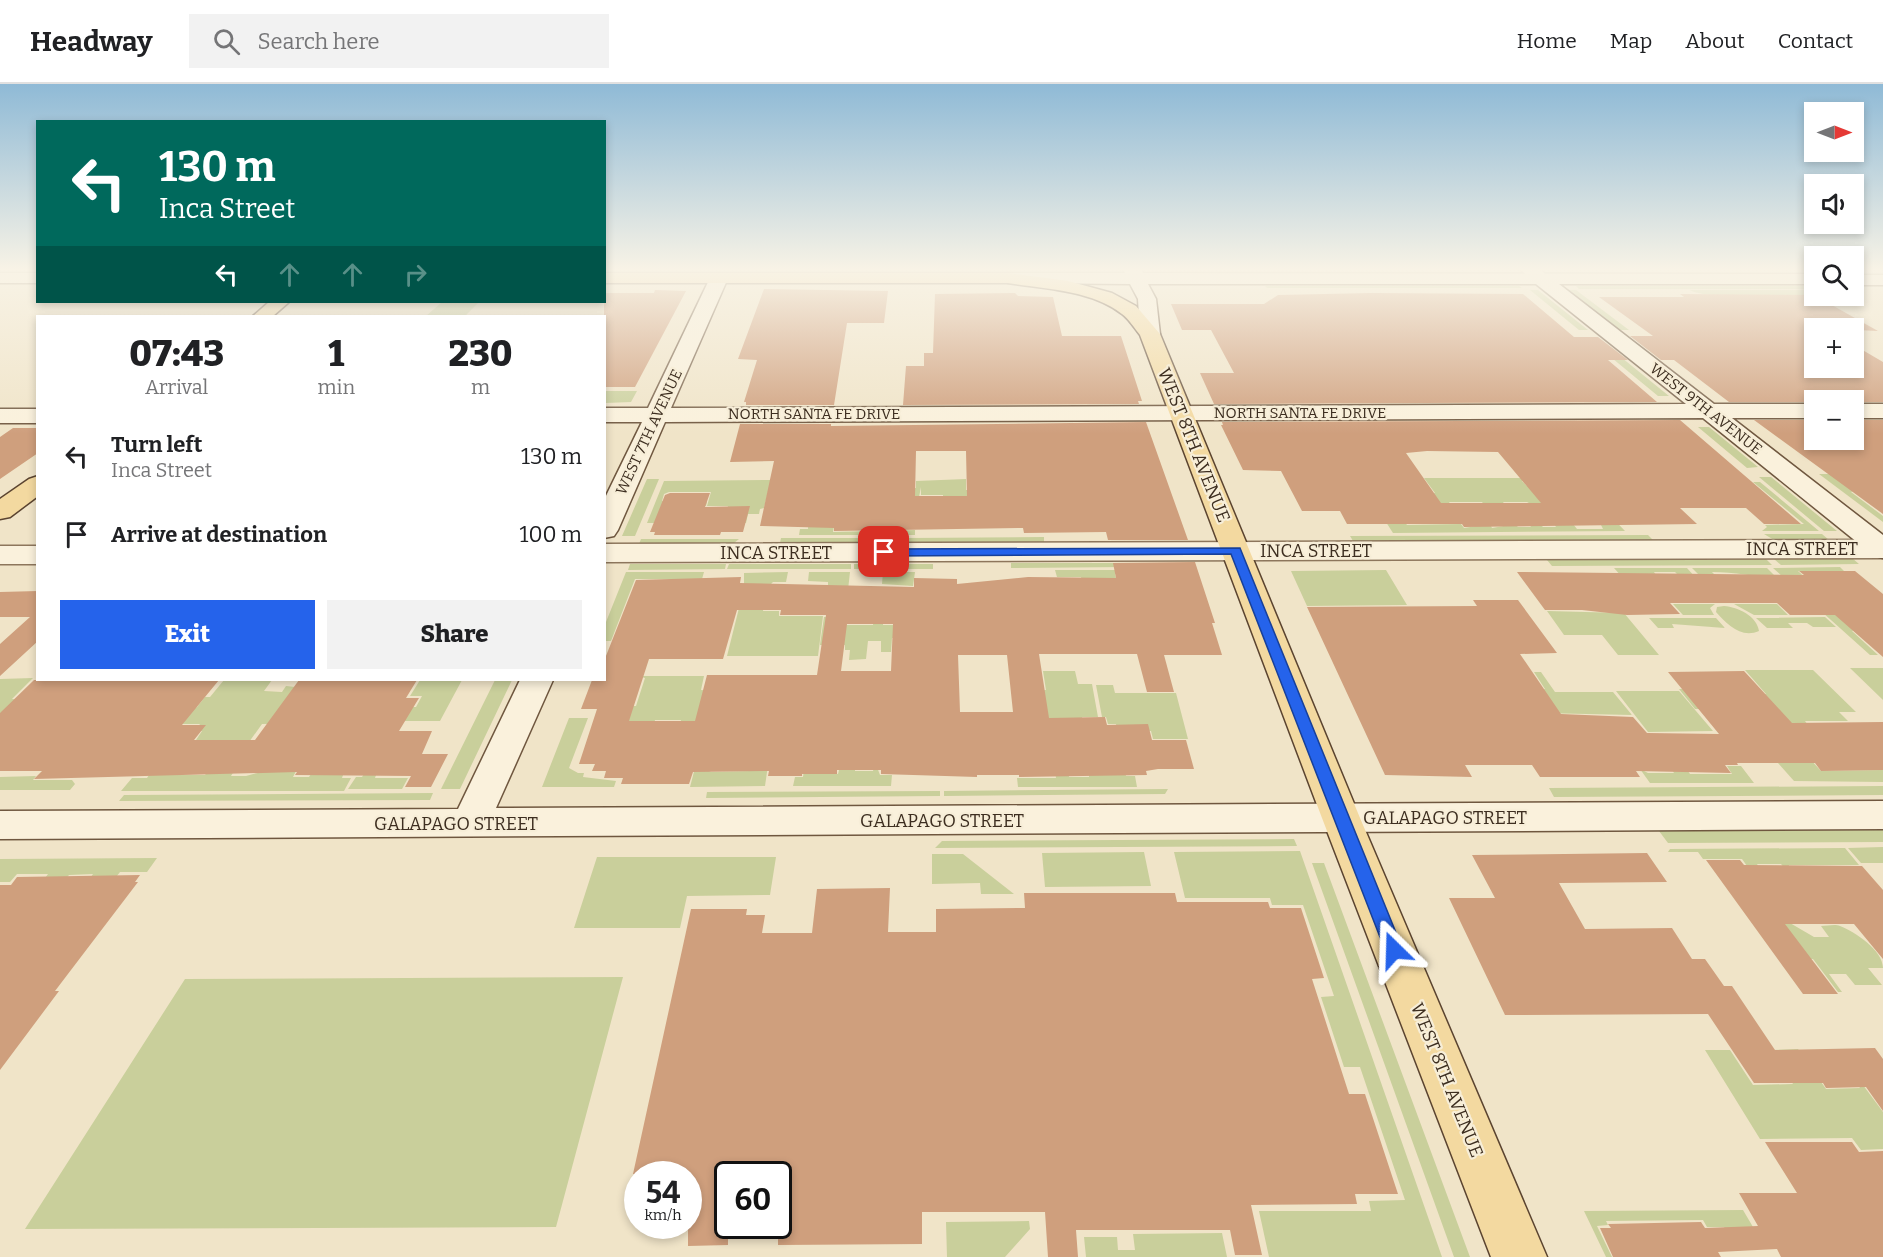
<!DOCTYPE html>
<meta charset="utf-8">
<style>
:root{--surface:#fff;--page:#f2f2f2;--text:#202124;--muted:#757577;--line:#e0e0e0;--accent:#2563eb}
body{margin:0;font-family:Bitter,serif;background:var(--page);color:var(--text);height:100vh;display:flex;flex-direction:column;font-size:22px;white-space:nowrap}
*{box-sizing:border-box;margin:0}
p{font-size:20px;color:var(--muted)}
.icon{flex:none;width:33px;height:33px;fill:none;stroke:currentColor;stroke-width:2;stroke-linecap:round;stroke-linejoin:round}
.map{position:relative;flex:1;overflow:hidden}
.details{position:absolute;left:36px;top:231px;width:570px;height:366px;display:flex;flex-direction:column;background:var(--surface);border-radius:0px;box-shadow:0 3px 9px #0003}
.details>*{flex:none}
.top-card{position:absolute;left:36px;top:36px;width:570px;height:183px;border-radius:0px;box-shadow:0 3px 9px #0003;background:#00695c;color:#fff;overflow:hidden}
.needle{width:39px;rotate:90deg}
.tools{position:absolute;left:1804px;top:18px;display:grid;gap:12px}
.tools a{display:grid;place-items:center;width:60px;height:60px;border-radius:0px;background:var(--surface);box-shadow:0 3px 9px #0003;font-size:30px}
.speed{position:absolute;left:624px;top:1077px;display:flex;gap:12px;font-size:30px;font-weight:700;text-align:center}
.speed>*{display:grid;place-content:center;width:78px;height:78px;border-radius:50%;background:var(--surface);box-shadow:0 3px 9px #0003;line-height:1}
.speed small{font-size:15px;font-weight:400}
.speed .limit{border:3px solid #111;border-radius:9px;background:#fff;color:#111}
.pin{position:absolute;display:grid;place-items:center;width:51px;height:51px;color:#fff;margin:-26px;border-radius:12px;box-shadow:0 3px 9px #0006}
.me{position:absolute;width:66px;margin:-33px;rotate:338deg;stroke-linejoin:round;filter:drop-shadow(0 0 4px #0008)}
.turn{display:flex;align-items:center;gap:21px;height:126px;padding:0 24px;font-size:27px}
.turn .icon{width:78px;height:78px;stroke-width:2.5}
.turn b{display:block;font-size:42px;line-height:51px}
.lanes{display:flex;align-items:center;height:57px;padding:0 24px;background:#0003;justify-content:center;gap:30px;direction:ltr}
.lanes .off{opacity:.35}
.eta{display:flex;justify-content:space-evenly;align-items:center;height:102px;text-align:center}
.eta b{font-size:36px;font-weight:800;line-height:42px}
.action{display:flex;gap:12px;margin-top:auto;padding:12px 24px}
.action a{flex:1;height:69px;border-radius:0px;background:var(--accent);color:#fff;font-size:24px;font-weight:800;line-height:69px;text-align:center}
.action a+a{background:var(--page);color:var(--text)}
ul{padding:0;list-style:none}
li{display:flex;align-items:center;gap:18px;height:78px;padding:0 24px}
li div{flex:1}
li b{display:block;font-size:22px}
li em{font-style:normal}
header{display:flex;align-items:center;gap:36px;box-sizing:border-box;height:84px;padding:0 30px;background:var(--surface);border-bottom:2px solid var(--line)}
header strong{font-size:28px}
nav{display:flex;gap:33px;margin-inline-start:auto;font-size:21px}
.search{width:420px;height:54px;background:var(--page);display:flex;align-items:center;gap:15px;box-sizing:border-box;padding:0 21px;border-radius:0px;color:var(--muted);font-size:22px}
.map>svg:first-child{display:block}
.green{fill:#c9cf9b}
.building{fill:#cf9f7d;fill-rule:evenodd}
.lines{fill:none;stroke-linecap:round;stroke-linejoin:round}
.street-casing{stroke:#8d765c;stroke-width:3}
.secondary-casing{stroke:#6f573f;stroke-width:3}
.primary-casing{stroke:#5b4430;stroke-width:3}
.street{fill:#faf1dc;fill-rule:evenodd}
.secondary{fill:#faf1dc;fill-rule:evenodd}
.primary{fill:#f3d9a0;fill-rule:evenodd}
.route{fill:#2563eb;stroke:#184099;stroke-width:1.5}
.labels{text-anchor:middle;stroke-width:4.5;stroke-linejoin:round;paint-order:stroke}
.far-street-label{font-size:15px;fill:#3d2e20;stroke:#f7eed8}
.street-label{font-size:18px;fill:#3d2e20;stroke:#f7eed8}
</style>
<header>
<strong>Headway</strong>
<div class="search"><svg class="icon" aria-label="search" viewBox="0 0 24 24"><circle cx="10" cy="10" r="6"/><path d="M15 15l6 6"/></svg>Search here</div>
<nav><a>Home</a><a>Map</a><a>About</a><a>Contact</a></nav>
</header>
<div class="map">
<svg width="1883" height="1173" viewBox="0 0 1883 1173">
<rect width="100%" height="100%" fill="#f0e4c8"/>
<!-- green -->
<path class="green" d="M1265 202H1519L1522 204H1267Z
M1576 202H1807L1815 205H1579Z
M1530 206H1538L1588 246H1579Z
M1567 206H1576L1629 246H1619Z
M1690 206H1815V211C1791 211 1706 216 1690 206Z
M442 218H479L465 232H426Z
M1601 265H1611L1669 312H1658Z
M604 307H637L631 318 605 319Z
M1698 343H1709L1758 383 1747 384Z
M1819 390H1831L1854 407 1851 408 1883 432V438Z
M1759 393H1771L1837 447H1824Z
M1424 394H1532L1522 397 1527 402H1540L1574 394 1625 447 1393 449 1368 410 1394 422 1407 441 1461 440 1464 444 1490 440 1492 444 1515 440 1518 443H1531L1529 440H1540L1543 443H1556L1554 440H1573L1577 445H1603L1601 441 1568 439 1527 418H1503L1506 422H1485L1482 418H1449L1451 421H1442L1414 410 1435 409Z
M647 395H659L635 452H622Z
M966 395V406H987V415L943 416V411H921V403L918 418 888 404H916V397Z
M771 396 764 424 760 425 759 430H748L746 439H733L726 429 728 422H707L711 408H669L664 410 662 417 707 418 706 422H669L656 439H647L664 397Z
M1753 398H1760L1819 447H1762L1767 443 1765 441 1804 440Z
M808 442H834L833 448 915 446V451H799L800 445H808Z
M1764 450H1822L1829 456H1774Z
M1648 451 1653 456 1353 457 1350 452Z
M1044 453V458L909 459V454Z
M781 454H905V458L780 459Z
M641 455H739L734 459 639 460Z
M1852 474 1859 480 1781 481 1774 475Z
M1766 475 1772 481 1552 482 1547 476Z
M1011 479H1122L1127 483 1011 484Z
M630 480H726L725 485 628 486Z
M729 480H851V485H727Z
M854 480H933V485H854Z
M1840 483 1844 487H1798L1822 509 1855 546 1852 547 1878 571H1870L1773 484Z
M1614 484H1687L1695 493H1680L1675 488H1654L1656 491 1622 493Z
M1692 484H1767L1776 493C1754 493 1735 488 1712 488L1716 492H1700Z
M1055 486H1178L1115 490 1116 494 1082 498 1081 493H1057Z
M1386 486 1407 521 1307 522 1291 487Z
M626 488H704L702 495H635L611 557H605L604 543Z
M788 488 786 498H773L767 504 763 527H779V532H823L818 572H727L744 504V489Z
M809 488H850L848 506 828 502V498L808 497Z
M883 488H915L913 502 882 500Z
M876 508H885L883 541H909L913 554H892L891 568H881V557H868L866 575 849 576 850 566H845V561H820L824 533H833L832 541H873Z
M1673 520H1715L1710 524 1714 531H1683Z
M1734 520H1777L1788 531H1754Z
M1724 522C1738 523 1757 532 1759 547 1741 555 1727 540 1716 528L1717 523Z
M1547 527 1624 529 1659 571H1618L1602 551H1564Z
M1825 533 1836 543H1813L1807 539H1788L1793 544H1767L1756 534Z
M1649 534H1716L1725 544 1672 540 1674 544H1658Z
M1850 584H1883V616Z
M1745 586H1813L1856 628H1839L1848 637H1805L1808 641 1788 651 1821 687 1883 686V698L1794 697 1730 625H1695L1679 605H1725L1729 610H1766Z
M1043 587H1075L1078 600H1092L1098 633H1082L1084 643 1049 636 1012 606H1046Z
M1534 588H1541L1555 608H1613L1632 631 1541 629 1521 605H1545Z
M638 592H704L701 606 753 609 678 648 681 636H655L653 643 626 638 630 622H636L645 594Z
M33 594 12 615 27 616 0 632V595Z
M224 596H272L264 607 282 608 286 602 314 605 320 596H340L328 613 363 614 375 596H391L364 639 262 640 229 686 228 656H196L202 647H195L200 640H155L197 623 205 613H210Z
M420 596H462L440 637H394L403 623H416L422 612H410Z
M495 596H512L460 705H441Z
M1096 601H1113L1115 609H1176L1188 655H1153L1151 647H1117L1116 640H1108L1106 633H1102Z
M1616 607H1679L1713 647 1648 648Z
M569 634H588L569 684 578 689H584L583 693 616 697 614 703H542Z
M696 680 711 688 750 687 751 681H768L765 702 690 703Z
M1727 682H1741L1754 699H1650L1640 685 1648 689H1674L1670 683H1685L1690 690H1732Z
M855 683V687H873L874 683H877L880 691H892L891 702H793L795 693H803L804 686 838 690 839 686Z
M1055 686H1068L1069 693H1089V689L1125 686 1126 692H1135L1137 703H1018L1017 694H1056Z
M208 687H234L231 692H246L265 687H296L293 693H309L313 687 344 688 342 694H351L344 707H121L132 694H147L149 691H205Z
M366 687 377 688 375 694H408L402 705H348L356 693H362Z
M36 692 33 696H72L75 700 70 706H0V693Z
M1883 702V711L1554 713 1549 704Z
M1168 705 1165 710 944 712V707Z
M940 707V712L706 714 707 708Z
M433 709 430 716 119 717 124 711Z
M1883 746V758L1668 759 1659 747Z
M1294 755 1297 762 935 764 942 757Z
M1883 763V779H1861L1848 764Z
M1845 764 1859 781H1789L1788 788 1781 780H1757L1763 789 1747 782 1742 775H1703L1698 768H1668L1670 765Z
M1300 767 1442 1173H1269L1259 1127H1371L1369 1117 1405 1116 1360 983H1344L1321 913 1334 912 1303 821H1272L1270 814H1185L1174 768Z
M1144 768 1151 802 1045 803 1042 769Z
M932 770H963L1014 810H981L980 799 932 800Z
M597 773H776L770 811 687 812 680 844H574Z
M157 774 147 788H120L113 797H88L93 790 69 791 64 797H43L48 790H17L10 798H0V775Z
M1312 779H1324L1470 1173H1454Z
M1780 839H1790L1814 853H1829L1821 842C1827 842 1835 840 1840 842 1855 848 1883 866 1883 884H1868L1882 901H1855L1846 890H1829L1842 908H1838L1813 875H1778Z
M623 893 556 1143 25 1145 185 895Z
M1798 965 1826 1005 1860 1004 1833 966H1837L1883 1028V1065L1861 1066 1852 1054 1760 1055 1705 966H1730L1753 1001 1793 1000 1770 966Z
M1743 1126 1753 1143 1734 1161 1724 1143H1707L1703 1136 1606 1137 1608 1141 1597 1142 1612 1173H1606L1584 1127Z
M1029 1137 1030 1145 1005 1173H947L946 1138Z
M1222 1149 1227 1173H1086L1084 1153H1117L1118 1166H1135L1133 1150Z"/>
<!-- building -->
<path class="building" d="M764 205 888 207 884 239H847L834 321H746V318H744L757 276 738 275Z
M655 206 686 207 635 303H604V209H654Z
M1015 209 1018 212 1053 213 1062 252H1121L1142 317H1138L1139 320 903 321 906 282H924V269H933L935 210Z
M1371 209 1523 210 1574 253H1598L1628 276H1608L1657 318 1214 320 1200 289H1234L1211 246H1182L1171 220H1264L1278 211Z
M1680 210 1814 211 1878 247 1815 244V284H1854V261L1883 278V318H1729L1674 276H1661L1630 252H1653L1599 213H1684Z
M1680 336 1801 440H1764L1746 424H1680L1697 440 1464 443 1462 440H1347L1340 427H1302L1281 387 1243 386 1221 341H1223L1222 338ZM1427 367 1498 368 1541 419H1441L1406 369Z
M1754 336H1815V356H1854V336H1883V430Z
M1146 338 1188 456H1108L1106 448 1024 449 1023 444 834 447V444L760 442 774 377 730 378 740 340H831V342ZM916 367H966L967 412H915Z
M13 344H38V369L0 395V353Z
M670 409H710L705 423 750 422 743 448H721L720 451H654L655 448H650L665 411Z
M1195 478 1215 539H1212L1222 571H1164L1174 608H1147L1137 570H1039L1049 634 1105 633 1107 641 1148 640 1152 656H1186L1194 685H1158L1146 687 1147 691 1019 693V691H977V693L881 690V686H837V690H802V692H768L769 687 693 688 689 700H621L623 694H604L606 687H592L595 680H579L597 625H581L592 596H604V577L636 496 741 493 740 499 914 503V494L957 495V500L1028 493 1116 494 1113 479ZM737 526H781L780 531H826L817 591H707L695 637H629L649 575H723ZM847 540H893L891 587H841ZM958 571H1007L1013 628H960Z
M1799 487H1855L1883 510V573L1835 531H1790L1777 519H1670L1680 530 1627 531 1582 526H1545L1517 488 1804 491Z
M38 507V557L0 592V560L30 533H0V508Z
M1473 516H1518L1557 569 1520 570 1561 630 1633 633 1647 649 1719 650 1668 588 1744 587 1792 639 1883 638V686L1821 687 1815 679H1737L1738 681H1725L1731 689 1636 687 1640 693H1540L1532 681H1465L1472 693 1385 691 1307 523 1477 522Z
M34 596H219L182 641H206L194 656H255L299 596H417L406 614H419L399 647H432L422 670H448L431 703H405L411 692 295 691 297 688 34 695 42 687H0V629Z
M1647 769 1667 798 1559 799 1585 845 1672 844 1692 875H1705L1724 902H1732L1775 966 1875 964 1883 975V1027L1866 1003 1826 1004 1823 999H1754L1708 930 1505 931 1449 814H1495L1472 771Z
M1706 776H1740L1744 781 1862 782 1883 806V875L1854 840H1785L1838 910H1803Z
M140 791 135 798H138L55 907H59L0 986V801H11L17 793Z
M890 804 888 848H936V825L1025 824 1024 809H1175L1177 818H1268L1270 824H1301L1324 894 1312 895 1349 1010H1365L1398 1110H1355L1357 1120 1251 1121 1262 1171H1235L1230 1146H1076L1078 1173H1048L1045 1128H922V1160L778 1161V1090H728V1161L688 1162V1090H633L691 825H747L746 831H765L762 849H812L817 805Z
M1765 1058H1852L1859 1068 1883 1067V1173H1781L1777 1165 1718 1168 1721 1173H1613L1600 1144H1611L1608 1140 1701 1138 1705 1144 1758 1142 1739 1109H1797Z"/>
<g class="lines">
<defs>
<path id="street" d="M1520 185H1540L1550 195 1541 200 1535 199Z
M1883 456V474L604 478V460Z
M0 462H38V480H0Z"/>
<path id="secondary" d="M1123 185H1141L1143 189 1815 190V200H1559L1714 320H1815V334H1732L1883 451V474L1873 471 1703 334 665 338 618 446 614 452 604 454V416L642 338H604V324H648L710 194 719 189 728 194 671 324 1686 320 1536 200H1148L1156 215 1160 250 1157 254H1143L1140 250 1138 215 1130 200 1008 199 999 194 1008 189H1125Z
M0 189H38V199H0Z
M1854 191H1883V201H1854Z
M1854 320H1883V334H1854Z
M0 325H38V339H0Z
M520 596H553L496 724 1883 717V745L0 755V727L458 725Z"/>
<path id="primary" d="M604 189H1008L1068 197 1112 209 1136 222 1160 250 1360 734 1547 1173H1491L1322 734 1140 251C1135 245 1129 235 1122 230 1092 206 1045 205 1008 199H604Z
M269 218H289L273 232H253Z
M38 392V412L10 433 0 435V415L29 395Z"/>
</defs>
<!-- street casing -->
<use href="#street" class="street-casing"/>
<!-- secondary casing -->
<use href="#secondary" class="secondary-casing"/>
<!-- primary casing -->
<use href="#primary" class="primary-casing"/>
<!-- street -->
<use href="#street" class="street"/>
<!-- secondary -->
<use href="#secondary" class="secondary"/>
<!-- primary -->
<use href="#primary" class="primary"/>
</g>
<!-- sky -->
<linearGradient id="sky" x2="0" y2="1"><stop stop-color="#8fbad6"/><stop offset="0.53" stop-color="#f8f3e6"/><stop offset="1" stop-color="#f8f3e6" stop-opacity="0"/></linearGradient>
<rect width="1883" height="350" fill="url(#sky)"/>
<!-- route -->
<path class="route" d="M1240 464 1403 866 1400 871 1394 873 1387 871 1385 866 1231 470 884 472 878 468 884 465Z"/>
<g class="labels">
<!-- far-street labels -->
<g class="far-street-label">
<text transform="translate(1706 325) rotate(38)" y="5">WEST 9TH AVENUE</text>
<text x="1300" y="334">NORTH SANTA FE DRIVE</text>
<text x="814" y="335">NORTH SANTA FE DRIVE</text>
<text transform="translate(649 348) rotate(-65)" y="5">WEST 7TH AVENUE</text>
</g>
<!-- street labels -->
<g class="street-label">
<text transform="translate(1194 361) rotate(68)" y="6">WEST 8TH AVENUE</text>
<text x="1802" y="471">INCA STREET</text>
<text x="1316" y="473">INCA STREET</text>
<text x="776" y="475">INCA STREET</text>
<text x="1445" y="740">GALAPAGO STREET</text>
<text x="942" y="743">GALAPAGO STREET</text>
<text x="456" y="746">GALAPAGO STREET</text>
<text transform="translate(1447 996) rotate(68)" y="6">WEST 8TH AVENUE</text>
</g>
</g>
</svg>
<div class="tools">
<a><svg class="needle" viewBox="-14 -14 28 28"><path d="M0-13l5 13h-10z" fill="#e53935"/><path d="M0 13l5-13h-10z" fill="#757577"/></svg></a>
<a><svg class="icon" aria-label="sound" viewBox="0 0 24 24"><path d="M4 9h4l5-4v14l-5-4H4zM17 9q2 3 0 6"/></svg></a>
<a><svg class="icon" aria-label="search" viewBox="0 0 24 24"><circle cx="10" cy="10" r="6"/><path d="M15 15l6 6"/></svg></a>
<a>+</a>
<a>−</a>
</div>
<div class="speed"><div>54<small>km/h</small></div><div class="limit">60</div></div>
<div class="pin" style="left:884px;top:468px;background:#d93025"><svg class="icon" aria-label="arrive" viewBox="0 0 24 24"><path d="M6 21V4h12l-3 4 3 4H6"/></svg></div>
<svg class="me" style="left:1394px;top:866px" viewBox="-20 -20 40 40"><path d="M0-17L14 15 0 8-14 15z" fill="#2563eb" stroke="#fff" stroke-width="4"/></svg>
<div class="top-card">
<div class="turn"><svg class="icon" aria-label="left" viewBox="0 0 24 24"><path d="M17 20v-9H6M10 6l-5 5 5 5"/></svg><div><b>130 m</b>Inca Street</div></div>
<div class="lanes"><svg class="icon" aria-label="left" viewBox="0 0 24 24"><path d="M17 20v-9H6M10 6l-5 5 5 5"/></svg><svg class="icon off" aria-label="ahead" viewBox="0 0 24 24"><path d="M12 20V5M6 11l6-6 6 6"/></svg><svg class="icon off" aria-label="ahead" viewBox="0 0 24 24"><path d="M12 20V5M6 11l6-6 6 6"/></svg><svg class="icon off" aria-label="right" viewBox="0 0 24 24"><path d="M7 20v-9h11M14 6l5 5-5 5"/></svg></div>
</div>
<section class="details">
<div class="eta">
<div><b>07:43</b><p>Arrival</p></div>
<div><b>1</b><p>min</p></div>
<div><b>230</b><p>m</p></div>
</div>
<ul>
<li><svg class="icon" aria-label="left" viewBox="0 0 24 24"><path d="M17 20v-9H6M10 6l-5 5 5 5"/></svg><div><b>Turn left</b><p>Inca Street</p></div><em>130 m</em></li>
<li><svg class="icon" aria-label="arrive" viewBox="0 0 24 24"><path d="M6 21V4h12l-3 4 3 4H6"/></svg><div><b>Arrive at destination</b></div><em>100 m</em></li>
</ul>
<div class="action"><a>Exit</a><a>Share</a></div>
</section>
</div>
